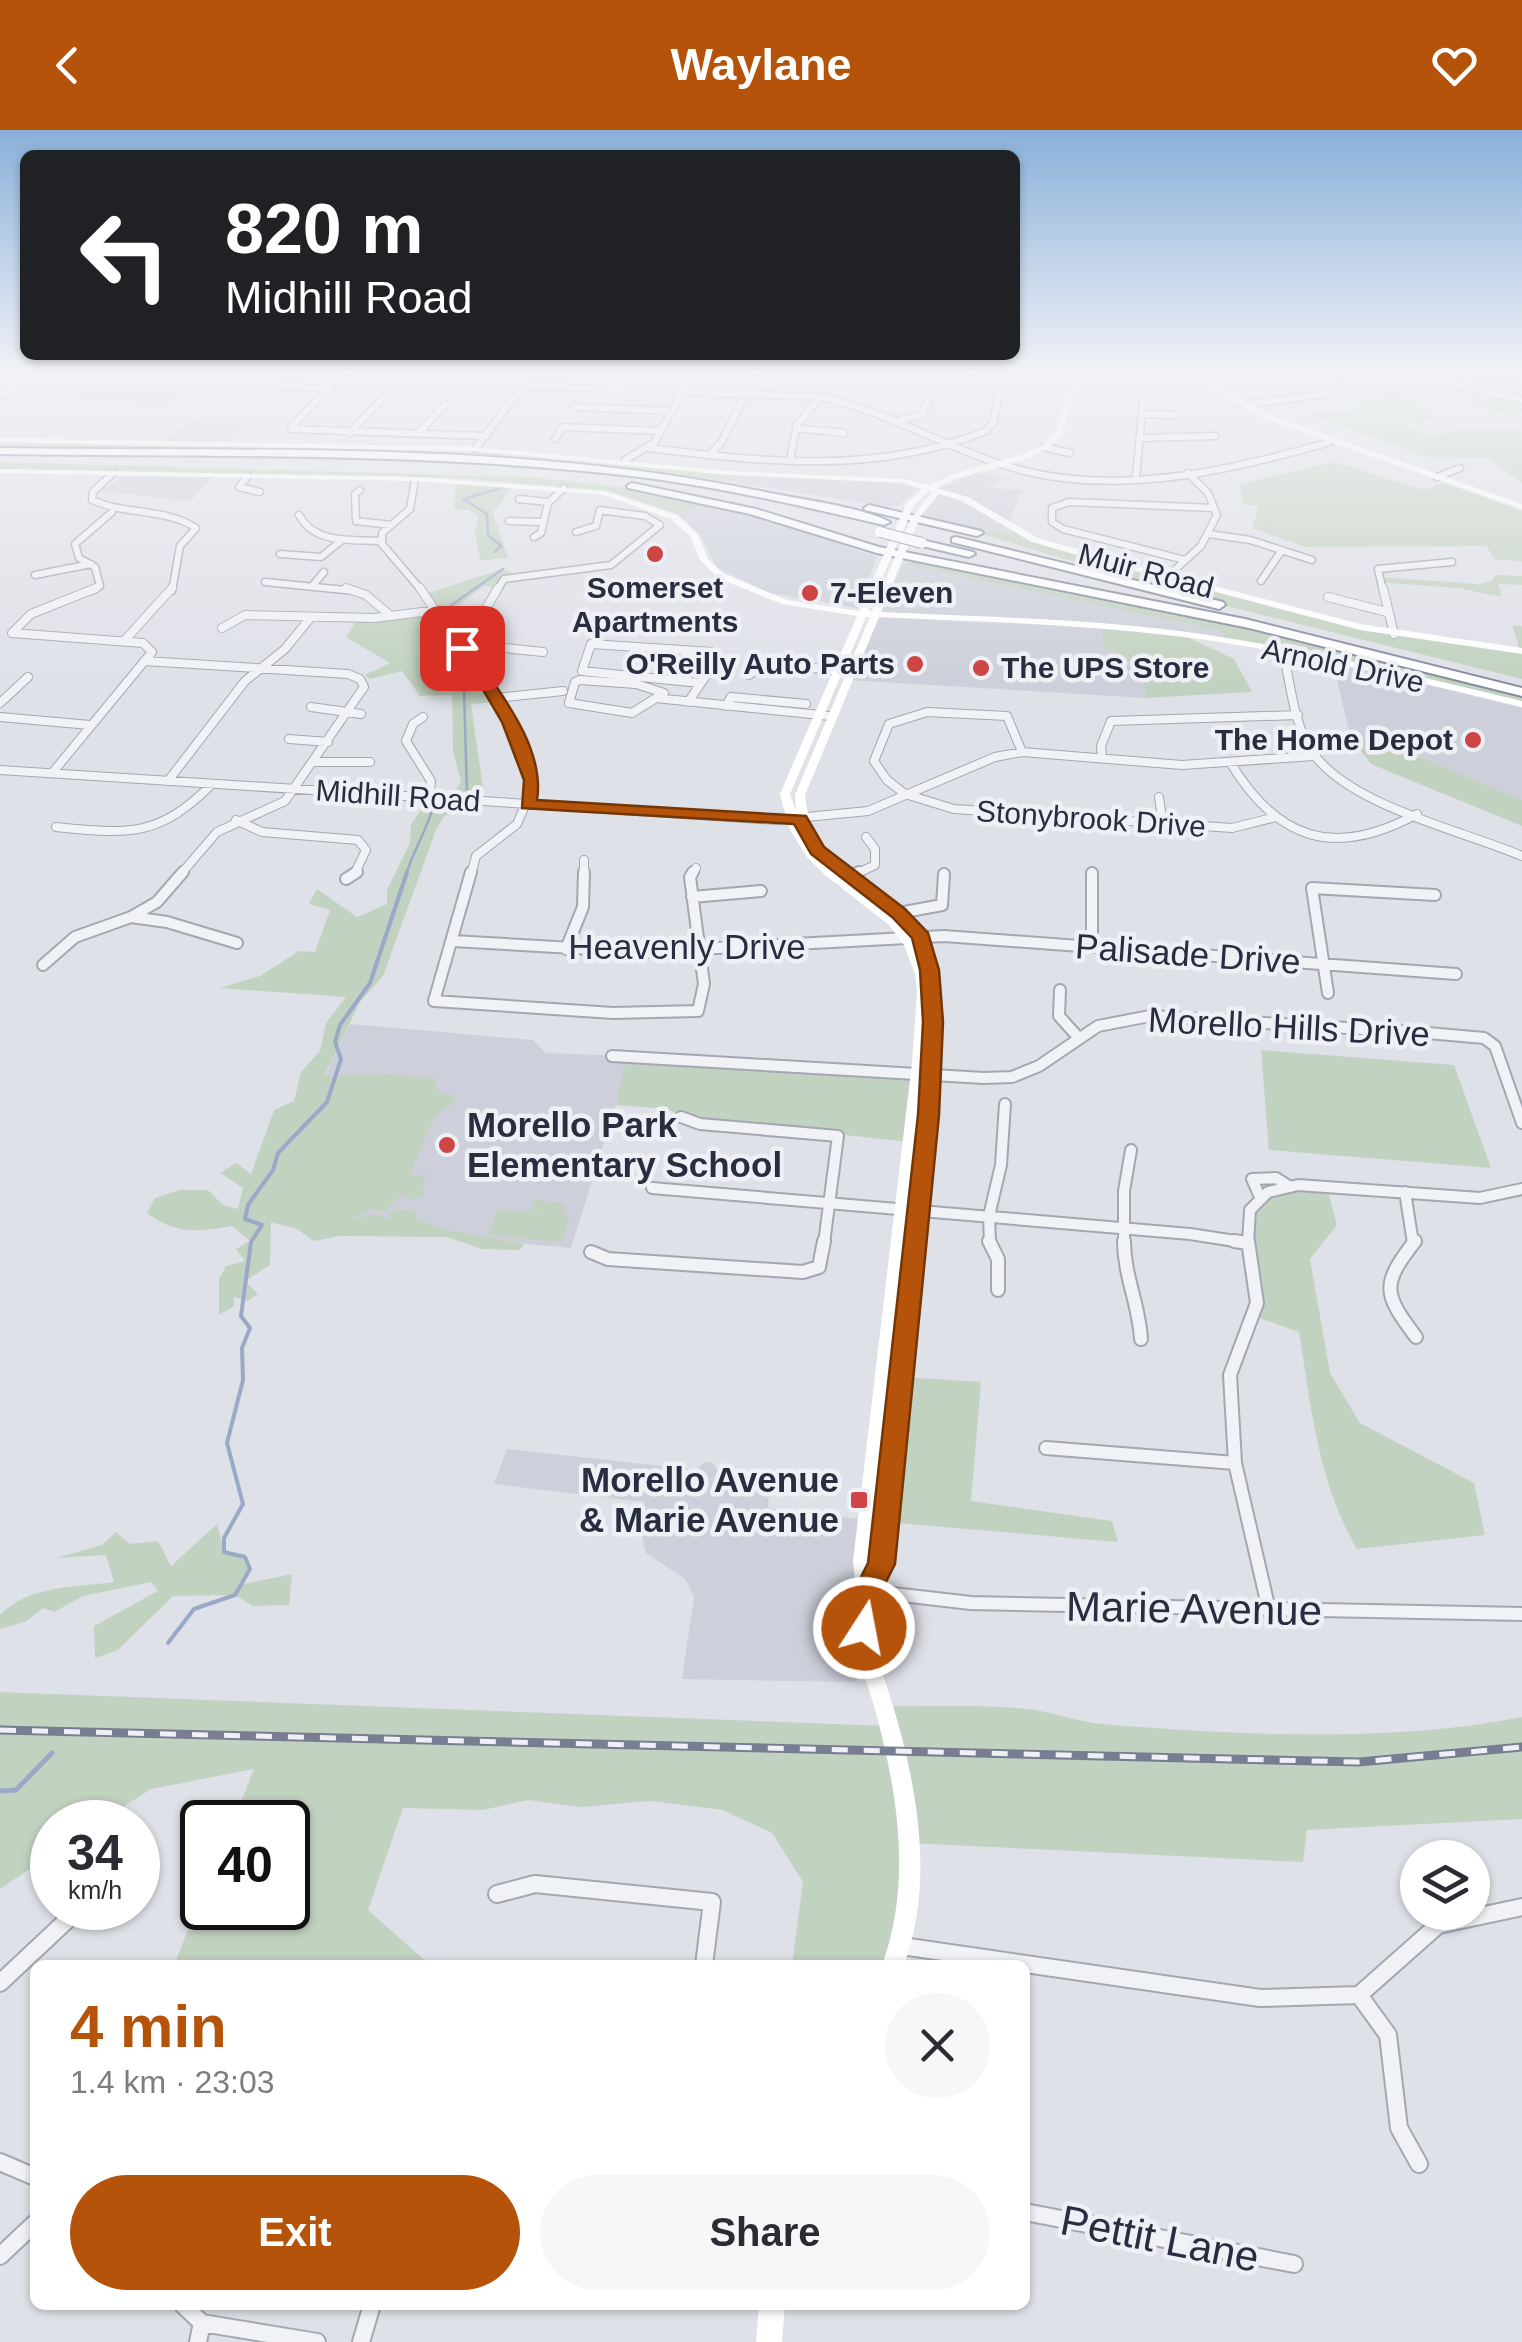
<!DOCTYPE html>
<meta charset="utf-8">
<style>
:root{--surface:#fff;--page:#f7f7f7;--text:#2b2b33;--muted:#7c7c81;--accent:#b45309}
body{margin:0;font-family:Arial,sans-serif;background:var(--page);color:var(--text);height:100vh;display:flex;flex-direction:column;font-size:38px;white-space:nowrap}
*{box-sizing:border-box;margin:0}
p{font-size:32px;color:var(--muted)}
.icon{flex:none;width:55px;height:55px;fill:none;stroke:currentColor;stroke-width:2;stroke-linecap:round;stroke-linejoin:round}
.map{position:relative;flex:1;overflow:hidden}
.details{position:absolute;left:30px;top:1830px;width:1000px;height:350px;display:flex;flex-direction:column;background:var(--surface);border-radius:15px;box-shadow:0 2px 8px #0004}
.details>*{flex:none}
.hud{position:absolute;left:20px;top:20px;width:1000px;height:210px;border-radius:15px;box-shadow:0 2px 8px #0004;background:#202124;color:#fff;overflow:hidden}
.controls{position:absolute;left:1400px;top:1710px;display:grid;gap:20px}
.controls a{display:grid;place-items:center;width:90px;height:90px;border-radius:50%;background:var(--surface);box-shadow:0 2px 8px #0004;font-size:50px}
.speed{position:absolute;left:30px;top:1670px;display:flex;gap:20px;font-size:50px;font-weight:700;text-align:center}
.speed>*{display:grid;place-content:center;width:130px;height:130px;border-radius:50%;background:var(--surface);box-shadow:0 2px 8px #0004;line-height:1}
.speed small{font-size:25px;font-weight:400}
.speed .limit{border:5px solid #111;border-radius:15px;background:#fff;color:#111}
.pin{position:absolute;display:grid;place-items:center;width:85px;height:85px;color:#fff;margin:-42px;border-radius:20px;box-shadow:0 5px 15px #0006}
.me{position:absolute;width:110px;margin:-55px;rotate:11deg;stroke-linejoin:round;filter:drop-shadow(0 0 8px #0008)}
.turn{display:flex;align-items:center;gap:35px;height:210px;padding:0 40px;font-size:45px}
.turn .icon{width:130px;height:130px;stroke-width:2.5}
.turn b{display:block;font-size:70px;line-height:85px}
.round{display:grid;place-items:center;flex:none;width:105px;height:105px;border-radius:52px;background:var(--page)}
.summary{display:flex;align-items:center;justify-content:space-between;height:170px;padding:0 40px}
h1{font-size:60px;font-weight:600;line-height:75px;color:var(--accent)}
.button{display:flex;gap:20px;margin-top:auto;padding:20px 40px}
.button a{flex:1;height:115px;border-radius:60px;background:var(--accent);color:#fff;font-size:40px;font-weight:600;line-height:115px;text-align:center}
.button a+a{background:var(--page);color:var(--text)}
header{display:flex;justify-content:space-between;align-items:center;height:130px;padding:0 40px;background:var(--accent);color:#fff;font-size:45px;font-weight:600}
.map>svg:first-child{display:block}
.built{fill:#cdd0da}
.green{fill:#c2d2c0}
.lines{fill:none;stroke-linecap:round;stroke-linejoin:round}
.stream-far2{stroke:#9aa9c8;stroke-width:2.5}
.stream-far1{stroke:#9aa9c8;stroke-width:4}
.stream{stroke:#9aa9c8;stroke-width:5}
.street-far4-casing{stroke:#a4a7b2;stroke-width:9}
.street-far3-casing{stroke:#a4a7b2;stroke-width:10}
.street-far2-casing{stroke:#a4a7b2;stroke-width:14}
.street-far1-casing{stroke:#a4a7b2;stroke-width:16}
.street-casing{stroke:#a4a7b2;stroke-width:20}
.highway-casing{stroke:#868c9f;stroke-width:4}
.street-far4{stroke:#f1f2f6;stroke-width:6}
.street-far3{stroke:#f1f2f6;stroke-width:8}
.street-far2{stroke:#f1f2f6;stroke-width:10}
.street-far1{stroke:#f1f2f6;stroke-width:12}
.street{stroke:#f1f2f6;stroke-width:16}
.secondary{fill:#fff;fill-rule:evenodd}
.highway{fill:#fff;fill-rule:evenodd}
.rail-casing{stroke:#787e91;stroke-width:9}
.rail{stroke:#eef0f6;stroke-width:5;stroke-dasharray:16;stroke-linecap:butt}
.highway-bridge-casing{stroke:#868c9f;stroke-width:12;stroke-linecap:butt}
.highway-bridge{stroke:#fff;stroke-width:10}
.route{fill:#b45309;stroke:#753606;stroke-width:2.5}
.poi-dot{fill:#cd4544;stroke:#eef0f6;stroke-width:4}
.labels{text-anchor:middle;stroke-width:9;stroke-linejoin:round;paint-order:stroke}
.far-street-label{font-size:30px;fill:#282d3f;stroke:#eef0f6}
.far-poi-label{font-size:30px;font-weight:bold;fill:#282d3f;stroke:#eef0f6;text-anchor:start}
.street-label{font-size:35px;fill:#282d3f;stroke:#eef0f6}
.poi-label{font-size:35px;font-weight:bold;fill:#282d3f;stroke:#eef0f6;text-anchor:start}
.near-street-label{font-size:42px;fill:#282d3f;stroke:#eef0f6}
</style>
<header><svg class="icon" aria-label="back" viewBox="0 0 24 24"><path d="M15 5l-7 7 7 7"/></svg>Waylane<svg class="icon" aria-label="heart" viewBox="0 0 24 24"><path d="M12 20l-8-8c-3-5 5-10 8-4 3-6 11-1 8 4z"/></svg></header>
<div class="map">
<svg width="1522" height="2212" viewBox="0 0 1522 2212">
<rect width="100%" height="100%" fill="#dfe1e8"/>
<!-- built -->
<path class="built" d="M102 252 119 259 152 260 181 252 201 257 167 275 71 270 92 253Z
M187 292 249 293 225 314 163 313Z
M978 342 1005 349 989 358 1022 360 1008 395 1018 403 971 401 916 387 938 359Z
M728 345 891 352 917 358 898 376H885L724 351Z
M124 346 173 347H212L191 371 100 361Z
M708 374 789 395 877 427 858 478 770 463 717 438 700 405 678 384Z
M903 434 1194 493 1222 501 1224 510 878 484Z
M876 487 1101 499 1104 517 1140 537 1146 568 848 550Z
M1333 531 1522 578V670L1423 628 1350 607Z
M350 894 533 910 546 923 626 926 621 958 571 1118 254 1090Z
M507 1319 697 1340 704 1332 713 1333 725 1350 769 1363 768 1378 866 1390 868 1524 855 1552 682 1549 694 1467 685 1449 646 1423 639 1394 644 1372 494 1354Z"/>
<!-- green -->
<path class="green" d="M1522 244V257L1495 261 1522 270V281L1513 287 1467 270 1482 263 1464 258 1474 254 1469 245Z
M1383 262 1401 263 1433 288 1407 296 1427 306 1473 298 1522 301V353L1487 328 1425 327 1307 282 1348 281Z
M0 313 473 322 728 345 724 351C485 316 241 323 0 318Z
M0 332 528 347 621 357 708 374 678 384 609 361 458 348 0 339Z
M1335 332 1423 360 1444 353 1522 381V432L1495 429 1486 416 1305 417 1253 398 1258 376 1243 374 1240 354Z
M456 353 514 356 493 382C498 399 503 412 508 428L480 430 475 402 478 386 470 380 454 379Z
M971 401 1018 403 1360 497 1520 520 1512 495 1522 496V549L1206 471Z
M917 431 1112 466 1522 562V572L1224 510 1222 501 903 434Z
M503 439 512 442 500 457 483 456 444 488 497 572 471 574 483 658 475 671 444 686 436 700 383 846 360 872 325 944 334 948C366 938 402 946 436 949V959L458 969 434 988 409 1046 427 1045 422 1055 425 1065 412 1070 401 1065 384 1082 371 1079 351 1089 378 1084 388 1090 394 1080H414L416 1089 447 1100 524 1114 520 1120 482 1119 447 1107 340 1106 314 1111 297 1099 271 1092 270 1135 245 1151 258 1164 247 1171 234 1167V1176L219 1185V1149L226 1136 245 1131 236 1119 250 1111 232 1096C196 1102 177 1105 147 1083L155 1068 180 1060H208L223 1075 238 1079 243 1058 220 1043 236 1033 251 1044 274 980 294 971 301 942 320 921 326 893 346 867 220 858 260 846 299 821 315 822 330 780 309 774 317 759 357 787 387 774V760L410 713 411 694 429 668 450 669 461 652 453 621 452 565 420 566 402 541 370 549 365 545 390 533 346 507 357 489 437 480 425 464Z
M1496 445 1522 446V455L1498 454 1502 467 1458 458 1378 452 1376 447 1479 454 1492 451Z
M1101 499 1187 507 1234 529 1252 562 1146 568 1140 537 1104 517Z
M1350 607 1423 628 1522 670V696L1371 634Z
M1261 920 1454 935 1491 1038 1269 1020Z
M626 926 917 945 909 1012 681 987 668 979 616 975Z
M1326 1054 1337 1095 1310 1129 1330 1243 1360 1293 1474 1353 1485 1405 1357 1419C1318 1352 1311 1277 1299 1202L1254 1186 1250 1080 1268 1062Z
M534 1070 566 1073 562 1084 570 1085 562 1112 488 1105 498 1079 553 1083 530 1080Z
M902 1247 981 1252 971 1371 1112 1391 1118 1412 886 1392Z
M217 1394 224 1421 245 1427 250 1439 244 1454 292 1444 289 1475 253 1476 235 1465 173 1466 118 1520 95 1528 94 1496 158 1461 151 1452 83 1466 54 1482 43 1478 27 1491 0 1499V1485C31 1454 75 1458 114 1452L106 1425 56 1428 102 1415 116 1402 130 1414 158 1411 171 1436Z
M0 1562 888 1596 883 1576C931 1577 981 1574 1028 1579 1053 1582 1078 1592 1103 1594 1236 1605 1391 1613 1522 1587V1689L1307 1700 1303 1732 909 1713 893 1835H792L803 1752 772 1703 723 1680 650 1671 581 1677 528 1670 483 1680 403 1678 368 1780 430 1835H174L202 1766V1778H288V1692H233L254 1639 151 1659 100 1692H52V1724L0 1759Z"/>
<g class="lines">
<!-- stream-far2 -->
<path class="stream-far2" d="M495 422 501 416 488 405 487 384 463 369 501 358
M450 476 503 439
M431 491 429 498 443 510 459 538 453 546 464 560 467 664
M406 745C413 721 426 702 433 677"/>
<!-- stream-far1 -->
<path class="stream-far1" d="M168 1513 194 1479 235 1465 250 1439 245 1427 224 1422V1408L243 1374 227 1313 243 1250 242 1218 250 1198 241 1186 251 1112 262 1095 245 1089 248 1075 273 1040 278 1023 327 972 341 929 335 912 340 895 370 853 407 742"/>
<!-- stream -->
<path class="stream" d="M0 1661 16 1660 52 1623"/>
<defs>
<path id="street-far4" d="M738 241 854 245 855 241
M915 241V247L1085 254
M1437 241 1451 254 1522 270
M339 246 290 299 486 306
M339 249 821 267C894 283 957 325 1029 342 1126 365 1236 339 1330 312
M266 255 330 259
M0 267 36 241
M1242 275 1326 264 1351 252 1333 241
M574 277 672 281
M1143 284 1175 285
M900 290 921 285 930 268
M796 298 844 303
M349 303 400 251
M418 304 445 274
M1141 308 1215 306
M555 309 563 297 661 301
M1044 317 1070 323
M649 318C764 332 876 345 986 301L993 293 999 264
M475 319 524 255
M709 325 721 313 747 262
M625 330 654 313 693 241
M790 330 797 294 821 267
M113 343 93 362 92 370C125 385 165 378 196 398L180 416 172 461
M248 346 239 357 260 362
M1136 347 1143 272 1152 268
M1437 347 1460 338
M415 349 410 379 382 403V414L422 461
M360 360 355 364 356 391 391 395
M519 369 549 372
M299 385C315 415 351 409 381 411
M509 391 542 392
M1209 404 1250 410 1312 430
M534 407 541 403 548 373 564 358
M280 424 321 427 341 411
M1185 430 1063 399 1052 392V378L1069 372 1214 378
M35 445 91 434
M1168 446 1201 416 1217 385 1208 363 1188 343
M1261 451 1282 420
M265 452 355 461
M313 455 324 442
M92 461 100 456 95 437 79 428 75 414 112 382
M497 461 504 449 611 435 660 395 645 386 600 380 596 396 576 402
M1383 461 1378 439 1452 432"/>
<path id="street-far3" d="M346 458 366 465 391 486
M420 458 510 593 532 659 517 694 476 726 471 745
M1383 458 1394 504
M1328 467 1387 482
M482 485 498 458
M222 498 245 485 374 488 438 480
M124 511 172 458
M1288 520 1284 526C1291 557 1294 596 1313 623 1350 676 1464 701 1522 726
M465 522 495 517 543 522
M145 531 348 544 360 549 364 557 285 671 217 702 180 745
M749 545 766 533 851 542
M580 550 636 554 664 563 632 583 569 573 575 552Z
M495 568 563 561
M656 568 830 586
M688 572 706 546 712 522 591 514 582 541 700 553
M0 573 28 547
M726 576 731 567 806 574
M311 577 361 584
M0 587 90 595
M423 587 413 594 406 611 431 651 429 668
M289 609 328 612
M1022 622 1007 586 927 582 889 594 874 631 887 650 905 664 954 679 1232 698 1272 688
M1102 627 1101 616 1111 591 1298 585
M314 632H370
M1230 632C1277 710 1334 729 1417 684
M0 640 776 690 868 681 995 627 1022 622 1182 635 1314 626
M53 642 152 522 143 513 12 503 31 484 96 458
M168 651 245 551 285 519 311 487
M1159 667 1163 695
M236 690 262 702 358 710 366 720 354 745
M56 697C129 704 158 708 212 654
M584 745V730
M692 745 696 738
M854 745 875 735V719L866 707"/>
<path id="street-far2" d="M471 742 434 871 613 883 698 881 704 854 690 747 693 742
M1092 743V817
M346 749 357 742
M842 750 859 742
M692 767 761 761
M899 783 942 775 944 744
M131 787 167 792 237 813
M453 811 642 822 944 806 1456 844
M566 819 583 777 584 742
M43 835 75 807 131 787 157 772 183 742
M1060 860 1059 886 1077 906
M1328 863 1312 758 1435 765
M612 926 984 948 1012 947 1039 936 1098 896 1150 886 1428 903 1484 908 1495 916 1522 993
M681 987 700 994 838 1006 824 1113
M652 1058 1190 1104 1248 1113
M1405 1062 1413 1113
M1261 1069 1252 1049 1276 1048 1290 1057
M990 1113 989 1086 1001 1035 1005 974
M1124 1113V1061L1131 1020
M1248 1113 1250 1080 1268 1062 1298 1055 1480 1068 1522 1059"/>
<path id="street-far1" d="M989 1111 998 1129V1160
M1124 1111C1124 1146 1139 1174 1141 1209
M1234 1111 1248 1113
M1248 1111 1257 1173 1230 1245 1235 1333 1269 1480
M1415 1111C1381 1155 1383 1163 1416 1207
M591 1122 608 1129 803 1142 819 1137 824 1111
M1046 1318 1235 1333
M867 1461 971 1473 1522 1484"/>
<path id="street" d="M497 1764 535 1754 712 1772 704 1835
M902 1816 1260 1868 1359 1865 1438 1795 1522 1777
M0 1853 80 1778
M1359 1865 1388 1905 1399 1998 1419 2034
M0 2032 35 2047
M1025 2082 1294 2134
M0 2126 35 2093
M183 2175 202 2193
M202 2193 317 2212
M198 2212 202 2193
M361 2212 372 2175"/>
<path id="highway" d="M0 318C254 322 514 310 765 362 798 369 862 377 890 392L884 395C798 375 711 355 623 345 416 322 208 327 0 324Z
M632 353 756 379 879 417 1245 489 1522 558V566L1249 498 877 423 750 384 628 358 627 356Z
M869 375 981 401 983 403 977 406 865 380 864 378Z
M956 407 1223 472 1225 475 1219 479 952 412V408Z
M922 410 973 422 975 424 969 427 918 415 916 413Z"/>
</defs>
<!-- street-far4 casing -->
<use href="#street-far4" class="street-far4-casing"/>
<!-- street-far3 casing -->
<use href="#street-far3" class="street-far3-casing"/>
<!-- street-far2 casing -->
<use href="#street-far2" class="street-far2-casing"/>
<!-- street-far1 casing -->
<use href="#street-far1" class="street-far1-casing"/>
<!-- street casing -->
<use href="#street" class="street-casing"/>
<!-- highway casing -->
<use href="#highway" class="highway-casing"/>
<!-- street-far4 -->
<use href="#street-far4" class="street-far4"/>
<!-- street-far3 -->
<use href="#street-far3" class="street-far3"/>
<!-- street-far2 -->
<use href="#street-far2" class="street-far2"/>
<!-- street-far1 -->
<use href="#street-far1" class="street-far1"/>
<!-- street -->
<use href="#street" class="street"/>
<!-- secondary -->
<path class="secondary" d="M1103 241H1113C1103 247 1088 250 1079 259 1060 277 1077 299 1046 319 1013 340 970 339 936 358L968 367 1038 408 1108 428 1360 494 1522 518V524L1360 500 1102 432 1032 412 962 371 939 364 920 387 881 482C990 487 1100 489 1208 505 1315 521 1418 546 1522 571V577C1417 552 1314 526 1207 510 1099 495 988 492 879 487L805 665C810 716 835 726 869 757L867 759 859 760 898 790 918 819 915 808 890 782V776H898L927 807 935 840 939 891 935 985 891 1434C886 1444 876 1457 873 1467 865 1499 885 1549 894 1579 918 1661 934 1753 904 1835H882C912 1754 898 1665 876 1583 870 1561 861 1539 857 1516 852 1488 857 1459 853 1431L912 933 917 862 915 844 904 815 889 795 825 745 806 726 789 698 780 664 857 486 782 474 718 448 700 430 690 406 671 389 604 365 415 351 0 343V339L415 347 605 361 677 385 697 403 708 429 724 444 787 470 859 481 906 374 922 359 904 353 730 345 475 321 0 312V308L475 317 730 341 905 349 928 355 962 341 1024 324 1042 315 1056 302 1065 269 1069 260 1082 250ZM929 361 932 362 912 387 872 481H868L914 375ZM866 487H870L795 665 796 681 804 704 790 664ZM923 958 921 985 872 1436 914 1025Z
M1182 241H1190L1270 285 1522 374V379L1264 289Z
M759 2175H785L782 2212H756Z"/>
<!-- highway -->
<use href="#highway" class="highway"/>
<defs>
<path id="rail" d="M0 1600 1359 1632 1522 1617"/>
</defs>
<!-- rail casing -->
<use href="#rail" class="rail-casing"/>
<!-- rail -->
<use href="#rail" class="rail"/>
<defs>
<path id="highway-bridge" d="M880 402 922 413"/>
</defs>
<!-- highway-bridge casing -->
<use href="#highway-bridge" class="highway-bridge-casing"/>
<!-- highway-bridge -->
<use href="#highway-bridge" class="highway-bridge"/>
</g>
<!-- sky -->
<linearGradient id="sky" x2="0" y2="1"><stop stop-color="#89b0db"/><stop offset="0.44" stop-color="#f1f2f5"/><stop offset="1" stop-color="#f1f2f5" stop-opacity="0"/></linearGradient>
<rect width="1522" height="551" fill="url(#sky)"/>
<!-- route -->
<path class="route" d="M457 515H468C496 558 546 616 537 670L806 686 824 717 905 779 928 803 939 840 943 892 939 985 895 1434 881 1462 874 1507H853C842 1483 857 1454 868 1433L918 985 923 892 920 840 912 808 892 787 811 724 794 694 522 678 524 650 502 592Z"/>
<!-- markers -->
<g class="poi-dot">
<circle cx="655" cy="424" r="10"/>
<circle cx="810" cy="463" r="10"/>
<circle cx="915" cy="534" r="10"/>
<circle cx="981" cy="538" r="10"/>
<circle cx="1473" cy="610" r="10"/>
<circle cx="447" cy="1015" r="10"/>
<rect x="849" y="1360" width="20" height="20" rx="5"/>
</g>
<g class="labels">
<!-- far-street labels -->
<g class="far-street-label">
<text transform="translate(1146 441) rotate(15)" y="10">Muir Road</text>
<text transform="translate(1343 536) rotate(12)" y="10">Arnold Drive</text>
<text transform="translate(398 666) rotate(4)" y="10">Midhill Road</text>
<text transform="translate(1091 689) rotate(4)" y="10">Stonybrook Drive</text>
</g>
<!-- far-poi labels -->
<g class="far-poi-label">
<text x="655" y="468" text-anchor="middle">Somerset<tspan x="655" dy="34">Apartments</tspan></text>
<text x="830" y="473">7-Eleven</text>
<text x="895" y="544" text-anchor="end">O'Reilly Auto Parts</text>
<text x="1001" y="548">The UPS Store</text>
<text x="1453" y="620" text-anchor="end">The Home Depot</text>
</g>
<!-- street labels -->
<g class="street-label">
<text x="687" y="829">Heavenly Drive</text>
<text transform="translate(1188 824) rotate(4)" y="12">Palisade Drive</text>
<text transform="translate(1289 897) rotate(3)" y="12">Morello Hills Drive</text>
</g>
<!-- poi labels -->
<g class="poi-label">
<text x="467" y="1007">Morello Park<tspan x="467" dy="40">Elementary School</tspan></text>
<text x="839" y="1362" text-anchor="end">Morello Avenue<tspan x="839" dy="40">&amp; Marie Avenue</tspan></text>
</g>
<!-- near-street labels -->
<g class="near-street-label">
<text transform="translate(1194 1478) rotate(1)" y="15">Marie Avenue</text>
<text transform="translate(1160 2108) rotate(11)" y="15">Pettit Lane</text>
</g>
</g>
</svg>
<div class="controls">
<a><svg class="icon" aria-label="layers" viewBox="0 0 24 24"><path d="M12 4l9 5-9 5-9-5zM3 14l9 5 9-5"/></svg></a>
</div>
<div class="speed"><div>34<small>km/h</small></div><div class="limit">40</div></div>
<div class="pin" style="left:462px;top:518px;background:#d93025"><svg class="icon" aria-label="arrive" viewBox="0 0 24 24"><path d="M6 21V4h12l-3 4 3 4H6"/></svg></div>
<svg class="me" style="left:864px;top:1498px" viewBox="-20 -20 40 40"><circle r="17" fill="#b45309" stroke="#fff" stroke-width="3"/><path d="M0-11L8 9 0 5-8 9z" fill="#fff"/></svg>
<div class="hud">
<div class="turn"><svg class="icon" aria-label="left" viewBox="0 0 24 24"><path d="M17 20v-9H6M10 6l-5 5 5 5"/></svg><div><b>820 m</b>Midhill Road</div></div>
</div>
<section class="details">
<div class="summary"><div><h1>4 min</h1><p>1.4 km · 23:03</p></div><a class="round"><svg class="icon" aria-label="close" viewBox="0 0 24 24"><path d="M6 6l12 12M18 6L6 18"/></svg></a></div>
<div class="button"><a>Exit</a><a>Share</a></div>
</section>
</div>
